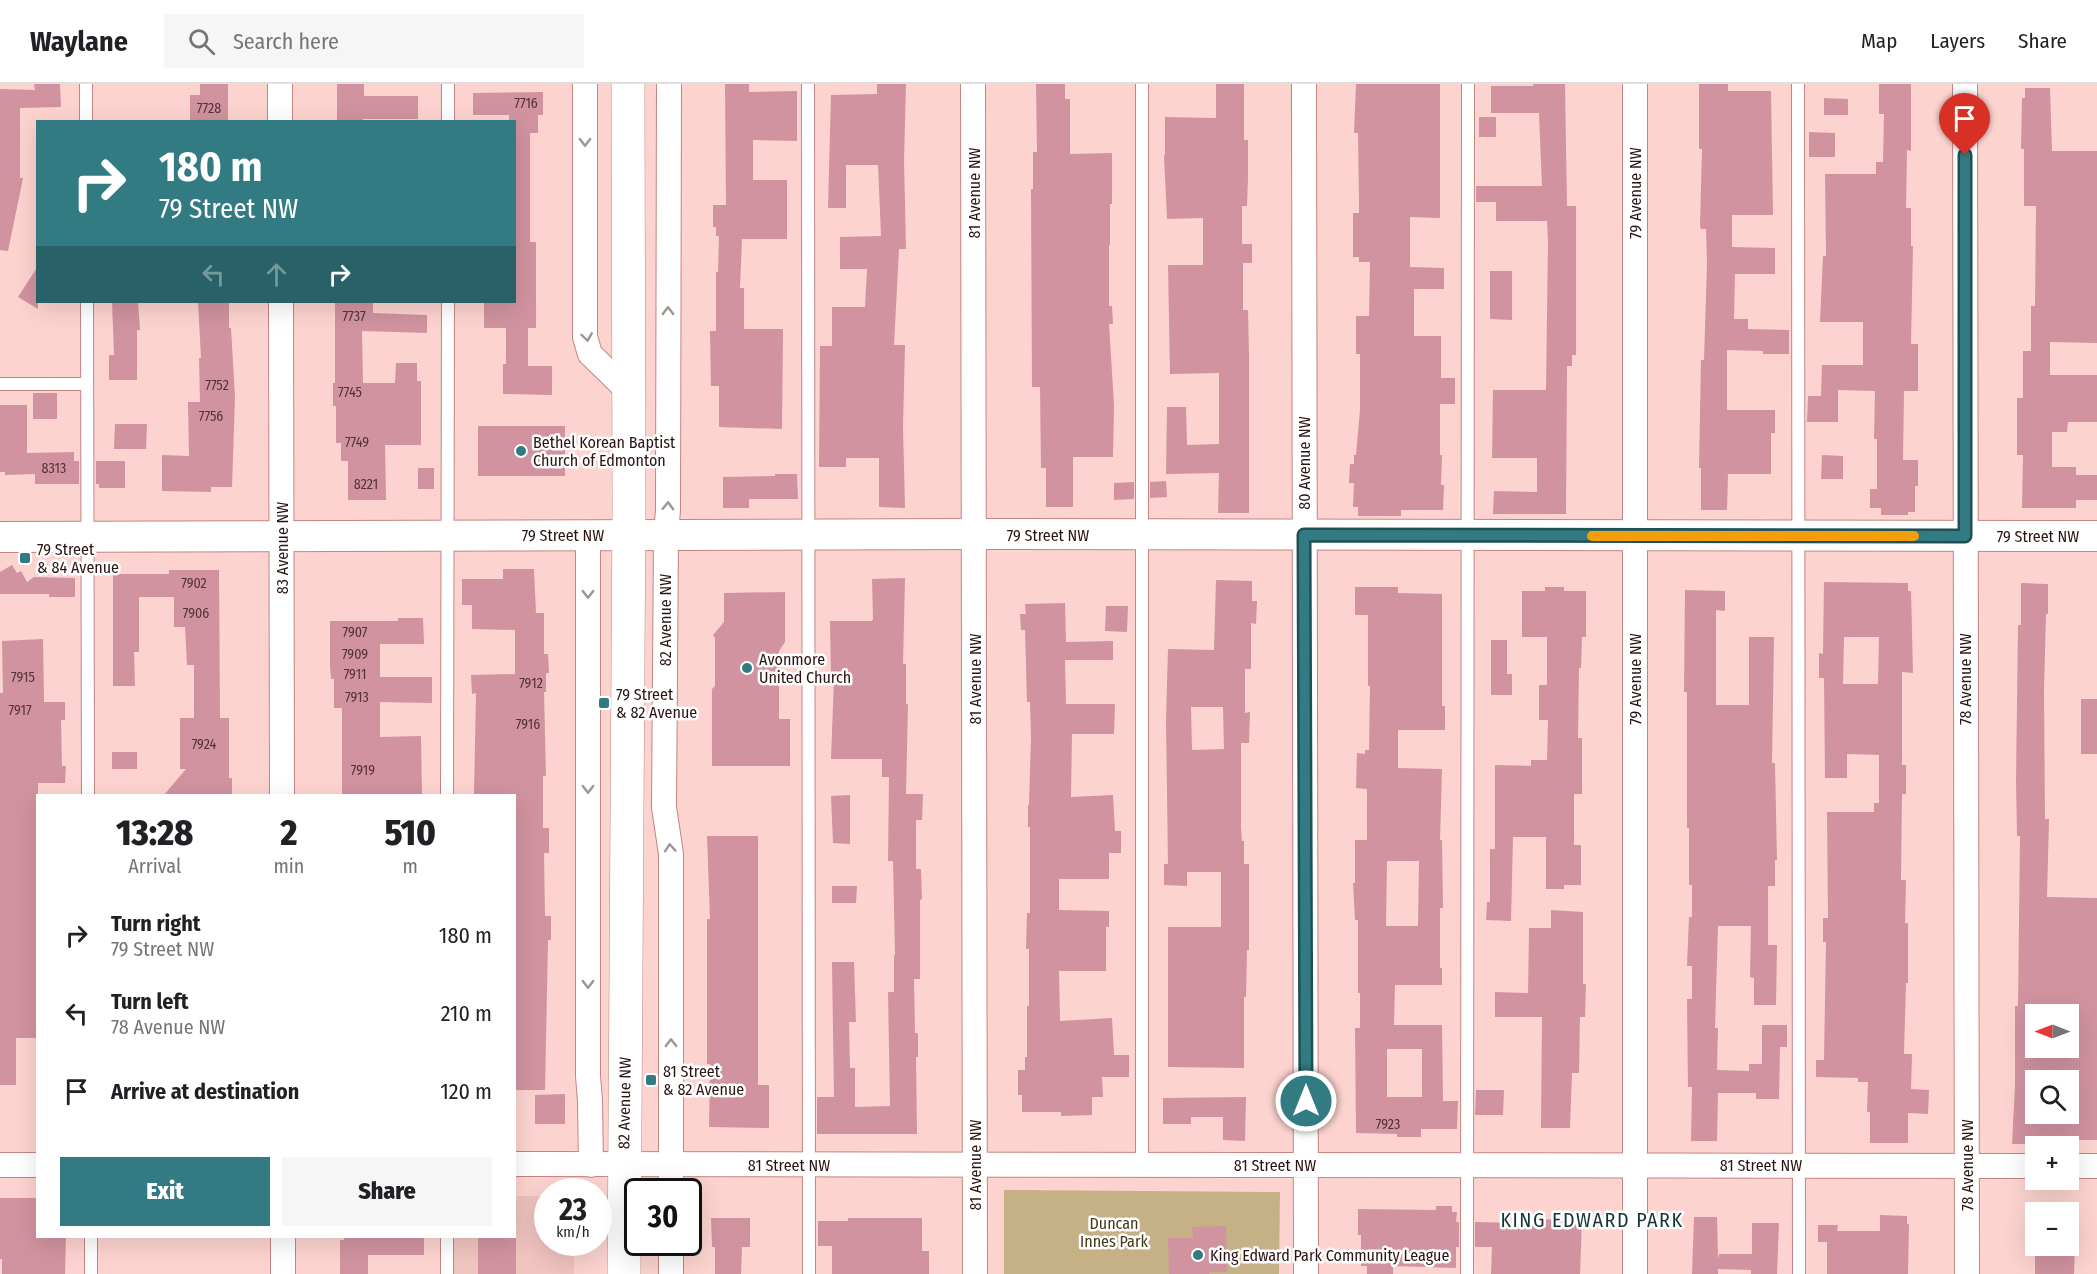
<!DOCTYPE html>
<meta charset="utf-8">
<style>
:root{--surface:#fff;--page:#f6f6f6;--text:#202124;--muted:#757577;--line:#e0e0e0;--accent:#327b82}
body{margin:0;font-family:"Fira Sans Condensed",sans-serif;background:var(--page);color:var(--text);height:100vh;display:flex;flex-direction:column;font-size:22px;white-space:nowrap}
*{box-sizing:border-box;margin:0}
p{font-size:20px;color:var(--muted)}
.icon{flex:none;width:33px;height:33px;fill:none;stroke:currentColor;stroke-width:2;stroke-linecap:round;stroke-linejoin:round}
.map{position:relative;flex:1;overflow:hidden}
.sheet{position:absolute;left:36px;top:710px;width:480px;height:444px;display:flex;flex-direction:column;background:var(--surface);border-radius:0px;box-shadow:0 6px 24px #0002}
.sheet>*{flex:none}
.hud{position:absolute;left:36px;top:36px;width:480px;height:183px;border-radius:0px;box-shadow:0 6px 24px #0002;background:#327b82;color:#fff;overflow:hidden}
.needle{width:39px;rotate:270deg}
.controls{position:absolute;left:2025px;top:920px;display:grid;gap:12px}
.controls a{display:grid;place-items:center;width:54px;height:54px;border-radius:0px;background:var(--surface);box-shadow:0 6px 24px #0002;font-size:30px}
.speed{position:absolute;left:534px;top:1094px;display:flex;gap:12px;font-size:30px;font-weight:700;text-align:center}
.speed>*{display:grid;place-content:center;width:78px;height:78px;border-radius:50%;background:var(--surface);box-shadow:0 6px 24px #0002;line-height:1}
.speed small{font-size:15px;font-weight:400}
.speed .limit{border:3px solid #111;border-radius:9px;background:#fff;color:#111}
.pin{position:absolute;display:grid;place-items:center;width:51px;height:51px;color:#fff;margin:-62px -26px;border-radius:50% 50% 50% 0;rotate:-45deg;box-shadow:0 0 6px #0007}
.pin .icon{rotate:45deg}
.me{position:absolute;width:66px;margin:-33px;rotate:0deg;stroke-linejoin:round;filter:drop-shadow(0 0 4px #0008)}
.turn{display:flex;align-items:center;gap:21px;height:126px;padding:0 24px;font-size:27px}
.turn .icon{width:78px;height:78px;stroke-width:2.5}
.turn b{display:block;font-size:42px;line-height:51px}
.lanes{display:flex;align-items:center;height:57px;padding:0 24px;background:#0003;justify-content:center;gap:30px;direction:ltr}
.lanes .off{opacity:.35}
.eta{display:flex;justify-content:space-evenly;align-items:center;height:102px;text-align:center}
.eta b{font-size:36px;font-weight:800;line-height:42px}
.primary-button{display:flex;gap:12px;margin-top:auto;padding:12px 24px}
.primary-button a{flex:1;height:69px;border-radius:0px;background:var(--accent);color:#fff;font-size:24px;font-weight:800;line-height:69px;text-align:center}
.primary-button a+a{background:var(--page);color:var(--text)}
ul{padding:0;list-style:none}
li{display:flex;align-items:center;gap:18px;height:78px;padding:0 24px}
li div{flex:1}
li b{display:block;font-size:22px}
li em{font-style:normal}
header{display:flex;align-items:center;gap:36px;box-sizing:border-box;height:84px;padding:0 30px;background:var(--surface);border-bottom:2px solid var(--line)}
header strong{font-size:28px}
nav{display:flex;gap:33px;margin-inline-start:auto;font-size:21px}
.search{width:420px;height:54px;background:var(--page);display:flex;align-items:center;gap:15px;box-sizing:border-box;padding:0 21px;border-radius:0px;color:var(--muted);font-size:22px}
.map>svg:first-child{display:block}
.built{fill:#f0c4bf}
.green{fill:#c6b186}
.building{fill:#d193a0;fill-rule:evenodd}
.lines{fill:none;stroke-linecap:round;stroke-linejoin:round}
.service-casing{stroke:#c38580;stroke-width:14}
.minor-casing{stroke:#c38580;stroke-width:26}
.tertiary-casing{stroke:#c38580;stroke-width:32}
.secondary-casing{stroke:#c38580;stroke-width:34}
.service{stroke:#fff;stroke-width:12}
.minor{stroke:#fff;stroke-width:24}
.tertiary{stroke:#fff;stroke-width:30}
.secondary{stroke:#fff;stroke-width:33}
.oneway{stroke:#a09594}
.route-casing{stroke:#205054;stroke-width:15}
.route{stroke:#327b82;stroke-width:10}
.slow{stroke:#f59e0b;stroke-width:10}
.poi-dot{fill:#327b82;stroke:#fff;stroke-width:2}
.labels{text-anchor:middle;stroke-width:5;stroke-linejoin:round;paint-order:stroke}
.number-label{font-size:14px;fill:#543336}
.street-label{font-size:16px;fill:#2b1312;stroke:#fff}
.poi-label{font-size:16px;fill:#2b1312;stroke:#fff;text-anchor:start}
.park-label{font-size:16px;fill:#453717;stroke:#fff}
.quarter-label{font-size:20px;letter-spacing:1.5px;fill:#133539;stroke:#fff}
</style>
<header>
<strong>Waylane</strong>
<div class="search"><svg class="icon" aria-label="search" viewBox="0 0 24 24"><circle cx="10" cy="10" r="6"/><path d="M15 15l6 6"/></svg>Search here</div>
<nav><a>Map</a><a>Layers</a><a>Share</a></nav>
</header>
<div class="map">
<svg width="2097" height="1190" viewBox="0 0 2097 1190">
<rect width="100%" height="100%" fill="#fcd3cf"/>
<!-- built -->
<path class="built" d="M515 1112H547L548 1158H574V1190H454V1152H514Z"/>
<!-- green -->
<path class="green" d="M1004 1106 1280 1108 1279 1190H1004Z"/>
<!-- building -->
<path class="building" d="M34 0H60L61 23 20 24V94H23L8 167 0 166V5L35 6Z
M200 0H228V38H190V11H200Z
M337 0H364V12H418V35H363V38H337Z
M725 0H749V8L797 7V57L753 56V96H787V155H742L740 204H744V245H783L782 345 719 343V302H711L710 247H716V188H718L719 152H716V143H713V121H726Z
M877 0H906L904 76 906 165H899L894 261H905L903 343 905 424 879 423V374H846V383H819L820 262H832V223H865L867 185H840V153L881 152 878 81H846V124H828L831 11 877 10Z
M1036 0H1065V15H1070V70L1112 69V120H1110V161H1109V222H1112L1113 240H1109L1114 321 1113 373H1073V423H1046V384H1041L1040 303H1032L1031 105H1033V68H1037Z
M1216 0H1244V56H1248V95L1247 122H1242V160H1252V179H1243V226H1248L1249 270V429H1218L1219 389 1166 390 1167 323H1186L1187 361 1219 360V289L1170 290 1168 181H1203V134L1167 135 1164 71H1165V33L1216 34Z
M1356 0H1440V134L1410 133V183L1444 184V205H1414V252H1441V294H1455V320H1440V371H1442L1441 401H1444L1443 426H1401V432H1358V423H1353L1354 399H1349L1350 380H1354V371H1356L1360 326V270H1356V232H1369L1370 178H1359V173H1353V129H1359V118L1358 49H1354Z
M1533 0H1565L1567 122H1576V271H1572V282H1567L1566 430H1493L1494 407 1537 408V374H1492L1493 306H1546L1548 157 1547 137H1496V118H1476V102H1542L1539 29H1491V2H1533Z
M1699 0H1728V7H1771L1773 131H1732V163L1775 164V190H1735L1734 235H1748V245L1789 246V270H1763V267L1727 266V326H1775V349H1771V390H1728L1727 426H1701V384H1699L1701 276H1704L1707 179 1706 145H1701L1700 142 1702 65H1699Z
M1879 0H1911V67L1907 66 1906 124H1911V162H1913L1911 260H1918V307H1904L1903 376H1918V402H1915V428H1908V431H1881V424H1870V405H1877V355H1874L1875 307 1838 306V338H1807L1808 312H1821L1822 281H1863V238H1820L1823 172H1826L1825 90H1876V78H1883L1884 30H1879Z
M2025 4H2050L2052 67H2097V259L2050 258V291H2097V338H2068L2067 348H2052V383H2076V391H2097V416H2076V424H2022L2023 371H2017V314H2023V267H2031V222H2035L2036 122H2024V65H2021L2022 14H2025Z
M543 8V31H538V49H530V158H536V244H528V282H552V311L503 310V280H506V244H484V218H514V38H509V31H473V9Z
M1824 14 1848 15V31H1824Z
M1479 33H1496V53H1479Z
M1809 48 1835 49V73H1809Z
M38 182V225L18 213Z
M1490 187H1512V236L1490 235Z
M112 218H138L140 246H137V296H109V271H114Z
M198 218H229V244H231L235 313 232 403H211V408L162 407V371L189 372 188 318H200L199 274H201Z
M335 218H373V229L427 231V249L362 247 363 299H395L396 279H417V297H421V361H385L386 416H348V377H341V359H336V322H333V299H335Z
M33 309H57V335H33Z
M0 321H27V369L74 368V377H79V400H35V390L5 391V388H0Z
M115 340H147L146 365H114Z
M478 342H565V392H478Z
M1822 371 1843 372V395H1821Z
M96 377H125V404H99V400H96Z
M418 384H434V405H418Z
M775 390H797L798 415H749V424H723V393L775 392Z
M1166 397 1167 413 1150 414V398Z
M1134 398V415L1114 416V399Z
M12 481 17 489 21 487 27 498 34 493 75 494V513H49V510H0V488Z
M503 485H534L536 529H544V570H548L549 589H546V608H544L546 692H543V744H549V769H544L545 832H551V856H548L545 1006H514V711H474L476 609 472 610 471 591 515 590V546L472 545V521H462V495H503Z
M169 486H219L220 634H229V694H232V711H164L186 685H180V634H194V581H187L185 543H174V513H139V568H134L135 602H113V490H169Z
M905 494 903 580H906V620H908L906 710H923L922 736H916V785H921L922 815 920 816V895H914L915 949H918V973H916L917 1050H817V1013H834L832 878H854L856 938H849L850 984H855V1023L890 1022 888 908H894V871H895L893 777H888L889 693H882V675H831L834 594H831L830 537H871L873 536 872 495Z
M1216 496 1252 497V517H1257L1256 540 1251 539V585H1245V629L1250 628 1249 659H1241V744L1242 757H1244V780H1249V866H1247L1246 913H1244V984L1168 983V843H1221V788H1187V802L1164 801V780H1168L1166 636 1168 565 1214 566ZM1191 623H1223L1224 665 1192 666Z
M1824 498 1908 499V507H1911L1913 589 1902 588V681H1906V710H1902L1901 796H1906L1905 839H1908V899H1906L1904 970H1912L1911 1005 1929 1006 1928 1030 1908 1029V1059H1870V1028H1867L1868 998H1858V994L1816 993V976H1824L1826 858H1823V834H1828L1827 728H1874V719H1879V671L1847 670V694H1825L1824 594H1819V569L1823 570ZM1844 553H1879L1878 600H1843Z
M2021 499 2048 500V530H2046L2044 607 2045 735H2049L2047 813 2097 814V1056H2065V1060H2012L2015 1001V922H2018L2020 752H2017L2016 697 2018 541H2021ZM2036 930H2077V963H2036ZM2036 996H2075L2074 1029H2036Z
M1355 503H1398V509L1442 510V622H1445V646H1398V684L1442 685 1440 756H1442L1443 824H1440V884H1442V901H1395L1394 941H1442L1443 1017H1458L1457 1045H1421V1053H1397V1050L1356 1049 1355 944H1360V909H1358V836H1355L1353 799H1355V756H1367V705L1356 704 1357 669 1365 670V666H1369L1370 602H1368V531H1355ZM1387 777H1419L1418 842H1386ZM1387 965H1422V1013H1387Z
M1545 503H1564V507H1586V553H1582L1581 584H1579L1578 654H1582V710H1574V761H1581V801H1564V805H1546V753H1513L1511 837 1486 836 1487 818H1490V765H1495V681L1531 682V676H1547L1548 636H1539V601H1547V553H1522V507H1545Z
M1685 506 1725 507V527L1716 526V621H1749V553H1774L1772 679H1775L1777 776H1775V802H1768V861H1777L1776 921H1754V894L1750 893 1751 842H1718L1715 944H1718L1717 986 1749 987V980H1762V941H1787V963H1780L1779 1015H1756V1009H1718L1717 1057H1691L1692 1003H1688L1687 915H1692V882H1687L1689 833H1692V801H1689V744H1687V608H1684Z
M785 508V558L779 567V635H790V682H712V605L715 602V554L713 551 724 538V509Z
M1065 519 1066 558 1113 557V576H1065L1066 620H1115L1114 650H1072L1071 713 1113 711 1115 747H1121V769H1109V795H1059V826L1109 827V843H1106V887H1059L1060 937 1112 934 1114 971H1129V993H1102L1103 1013H1092V1031L1061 1032V1028H1022V1011H1018V986H1025V973H1027V922H1029V865H1026L1027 829H1030V743H1028V721H1029L1031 653 1030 618H1027L1025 546H1021L1020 530H1026L1025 520Z
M1106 522H1128L1127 548 1105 547Z
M398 534H423L424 560H380V593H432V619L380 618V653L421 652 422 711H342V624H334V595H331L330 582V537H398Z
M43 555 44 618H65V636H61L62 682H66L65 699H38V954H16V1001H0V609H3L2 557Z
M1491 556H1507V590H1512V611H1491Z
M2081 615H2097V670H2081Z
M112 668H137V685H112Z
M850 711V760L833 759 831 712Z
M707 752H758V1001H769V1044L709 1043 710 980H707V835H710Z
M832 802H857L856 819H832Z
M1551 826 1583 828V900H1586L1585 933H1580L1579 989H1572L1570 1044H1541L1542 933H1495V908L1528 909 1529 844H1551Z
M1476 1006H1504L1503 1031H1475Z
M565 1010V1040H535V1011Z
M1246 1013 1245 1057 1223 1056V1033H1191V1040H1163V1014Z
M0 1114H37V1152H66L65 1190H2V1175H0Z
M1436 1122H1452V1128H1457L1456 1138H1459V1163H1456V1184L1393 1182V1190H1367V1182H1361V1151H1358V1125L1436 1126Z
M1880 1131 1907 1132V1140H1909L1908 1190H1827V1158H1818V1141H1838L1837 1147H1880Z
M1694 1133H1717L1718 1175 1719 1170H1752V1139H1779L1777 1190H1751V1186L1718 1185V1190H1692Z
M711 1134H750V1163H742L741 1190H715V1163H712Z
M848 1134H922V1167H929V1190H832V1162H818V1137H848Z
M1533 1135 1582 1136 1580 1190H1491L1492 1163H1475V1138L1533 1139Z
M1226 1142 1227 1188H1209V1190H1169L1168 1154H1193L1192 1143Z
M344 1152H424V1171H368V1190H340V1156H344Z
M478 1152H516V1190H478Z
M2035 1161H2075L2074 1190H2035Z"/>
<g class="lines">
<defs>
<path id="service" d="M86 0V38
M808 0 809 1190
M1798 0 1799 1190
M448 38V0
M87 218 88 711
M0 300H87
M447 711 448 218
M1142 1081V0
M91 1152V1190
M447 1152V1190
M1467 1190 1468 0"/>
<path id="minor" d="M280 0V38
M585 0V253L590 270 629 308
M669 0 668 426 666 451 664 723 671 770V1107
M973 0 975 1190
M1304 0 1306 1190
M1635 0V1190
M1965 0 1967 1190
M281 218 282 711
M588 452V992L590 1017 591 1081
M514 1080 2036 1082
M0 1081H38
M2068 1082H2097
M283 1152V1190
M671 1158V1190"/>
<path id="tertiary" d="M0 453 974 450 2097 452"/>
<path id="secondary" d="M624 1190 629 424 628 0"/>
</defs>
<!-- service casing -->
<use href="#service" class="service-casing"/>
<!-- minor casing -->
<use href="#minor" class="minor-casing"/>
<!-- tertiary casing -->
<use href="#tertiary" class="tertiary-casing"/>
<!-- secondary casing -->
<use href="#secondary" class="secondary-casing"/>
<!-- service -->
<use href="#service" class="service"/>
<!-- minor -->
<use href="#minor" class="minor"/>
<!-- tertiary -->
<use href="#tertiary" class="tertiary"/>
<!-- secondary -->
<use href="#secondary" class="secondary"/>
</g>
<!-- one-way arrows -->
<defs><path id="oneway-chevron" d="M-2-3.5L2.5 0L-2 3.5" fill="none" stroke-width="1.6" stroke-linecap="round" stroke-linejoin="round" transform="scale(1.5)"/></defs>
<g class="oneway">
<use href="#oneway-chevron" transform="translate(585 58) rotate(90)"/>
<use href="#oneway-chevron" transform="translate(668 227) rotate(-90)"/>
<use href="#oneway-chevron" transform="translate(587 253) rotate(82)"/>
<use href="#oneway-chevron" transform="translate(668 422) rotate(-88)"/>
<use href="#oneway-chevron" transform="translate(588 510) rotate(90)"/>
<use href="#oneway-chevron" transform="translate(588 705) rotate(90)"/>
<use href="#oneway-chevron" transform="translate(670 764) rotate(-94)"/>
<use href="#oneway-chevron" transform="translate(588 900) rotate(90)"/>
<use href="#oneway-chevron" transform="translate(671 959) rotate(-90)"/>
</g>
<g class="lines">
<defs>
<path id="route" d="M1306 1017 1304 451 1965 452V71"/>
</defs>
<!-- route casing -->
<use href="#route" class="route-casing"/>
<!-- route -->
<use href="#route" class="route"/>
<!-- slow -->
<path class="slow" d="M1592 452H1914"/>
</g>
<!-- markers -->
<g class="poi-dot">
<circle cx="521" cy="367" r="6"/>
<rect x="19" y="468" width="12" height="12" rx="3"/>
<circle cx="747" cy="584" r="6"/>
<rect x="598" y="613" width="12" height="12" rx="3"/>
<rect x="645" y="990" width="12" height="12" rx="3"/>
<circle cx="1198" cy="1171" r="6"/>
</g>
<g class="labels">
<!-- number labels -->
<g class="number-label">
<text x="526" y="24">7716</text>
<text x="209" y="29">7728</text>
<text x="354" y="237">7737</text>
<text x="217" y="306">7752</text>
<text x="350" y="313">7745</text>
<text x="211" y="337">7756</text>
<text x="357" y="363">7749</text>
<text x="54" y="389">8313</text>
<text x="366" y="405">8221</text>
<text x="194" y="504">7902</text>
<text x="196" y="534">7906</text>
<text x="355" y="553">7907</text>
<text x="355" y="575">7909</text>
<text x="355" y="595">7911</text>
<text x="23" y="598">7915</text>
<text x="531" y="604">7912</text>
<text x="357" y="618">7913</text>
<text x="20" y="631">7917</text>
<text x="528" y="645">7916</text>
<text x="204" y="665">7924</text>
<text x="363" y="691">7919</text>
<text x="1388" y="1045">7923</text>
</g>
<!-- street labels -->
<g class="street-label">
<text transform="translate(974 109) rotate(-90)" y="6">81 Avenue NW</text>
<text transform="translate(1635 109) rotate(-90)" y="6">79 Avenue NW</text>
<text transform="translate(1304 379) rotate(-90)" y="6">80 Avenue NW</text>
<text x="563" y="457">79 Street NW</text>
<text x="1048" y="457">79 Street NW</text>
<text x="2038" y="458">79 Street NW</text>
<text transform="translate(282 464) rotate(-90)" y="6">83 Avenue NW</text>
<text transform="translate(665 536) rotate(-90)" y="6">82 Avenue NW</text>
<text transform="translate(975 595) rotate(-90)" y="6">81 Avenue NW</text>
<text transform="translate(1635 595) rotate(-90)" y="6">79 Avenue NW</text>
<text transform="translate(1965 595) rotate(-90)" y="6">78 Avenue NW</text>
<text transform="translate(624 1019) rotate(-89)" y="6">82 Avenue NW</text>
<text x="789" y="1087">81 Street NW</text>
<text transform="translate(975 1081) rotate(-90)" y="6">81 Avenue NW</text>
<text x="1275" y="1087">81 Street NW</text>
<text x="1761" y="1087">81 Street NW</text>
<text transform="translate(1967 1081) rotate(-90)" y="6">78 Avenue NW</text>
</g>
<!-- poi labels -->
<g class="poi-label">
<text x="533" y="364">Bethel Korean Baptist<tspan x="533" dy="18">Church of Edmonton</tspan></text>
<text x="37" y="471">79 Street<tspan x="37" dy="18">&amp; 84 Avenue</tspan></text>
<text x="759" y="581">Avonmore<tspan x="759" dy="18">United Church</tspan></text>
<text x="616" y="616">79 Street<tspan x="616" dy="18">&amp; 82 Avenue</tspan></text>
<text x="663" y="993">81 Street<tspan x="663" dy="18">&amp; 82 Avenue</tspan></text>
<text x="1210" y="1177">King Edward Park Community League</text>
</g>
<!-- park labels -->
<g class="park-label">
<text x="1114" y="1145">Duncan<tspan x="1114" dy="18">Innes Park</tspan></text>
</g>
<!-- quarter labels -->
<g class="quarter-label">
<text x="1592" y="1143">KING EDWARD PARK</text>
</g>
</g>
</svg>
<div class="controls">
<a><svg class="needle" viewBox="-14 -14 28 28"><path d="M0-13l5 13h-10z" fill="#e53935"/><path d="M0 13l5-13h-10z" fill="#757577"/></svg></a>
<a><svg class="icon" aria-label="search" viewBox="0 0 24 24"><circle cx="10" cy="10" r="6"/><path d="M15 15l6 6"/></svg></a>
<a>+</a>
<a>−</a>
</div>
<div class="speed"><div>23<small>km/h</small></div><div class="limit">30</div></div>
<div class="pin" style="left:1965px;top:71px;background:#d93025"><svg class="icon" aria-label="arrive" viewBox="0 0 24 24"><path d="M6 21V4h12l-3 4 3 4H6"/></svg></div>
<svg class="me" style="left:1306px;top:1017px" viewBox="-20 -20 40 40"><circle r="17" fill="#327b82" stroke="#fff" stroke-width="3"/><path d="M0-11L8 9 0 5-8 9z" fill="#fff"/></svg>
<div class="hud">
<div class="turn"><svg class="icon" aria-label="right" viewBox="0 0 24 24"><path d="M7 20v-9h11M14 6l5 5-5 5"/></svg><div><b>180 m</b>79 Street NW</div></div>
<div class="lanes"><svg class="icon off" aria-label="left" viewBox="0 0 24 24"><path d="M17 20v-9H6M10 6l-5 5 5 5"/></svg><svg class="icon off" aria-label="ahead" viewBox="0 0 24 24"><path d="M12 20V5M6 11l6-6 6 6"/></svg><svg class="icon" aria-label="right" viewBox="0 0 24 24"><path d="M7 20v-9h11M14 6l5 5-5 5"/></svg></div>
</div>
<section class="sheet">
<div class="eta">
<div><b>13:28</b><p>Arrival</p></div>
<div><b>2</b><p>min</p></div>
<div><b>510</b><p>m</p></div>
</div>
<ul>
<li><svg class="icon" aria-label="right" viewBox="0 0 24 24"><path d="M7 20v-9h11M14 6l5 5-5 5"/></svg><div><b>Turn right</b><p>79 Street NW</p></div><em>180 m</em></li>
<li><svg class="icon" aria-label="left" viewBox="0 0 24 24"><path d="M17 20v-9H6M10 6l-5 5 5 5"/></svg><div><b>Turn left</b><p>78 Avenue NW</p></div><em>210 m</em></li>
<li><svg class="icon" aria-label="arrive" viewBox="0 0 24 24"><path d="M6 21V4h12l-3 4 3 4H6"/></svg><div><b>Arrive at destination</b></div><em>120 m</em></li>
</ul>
<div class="primary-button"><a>Exit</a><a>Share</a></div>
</section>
</div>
